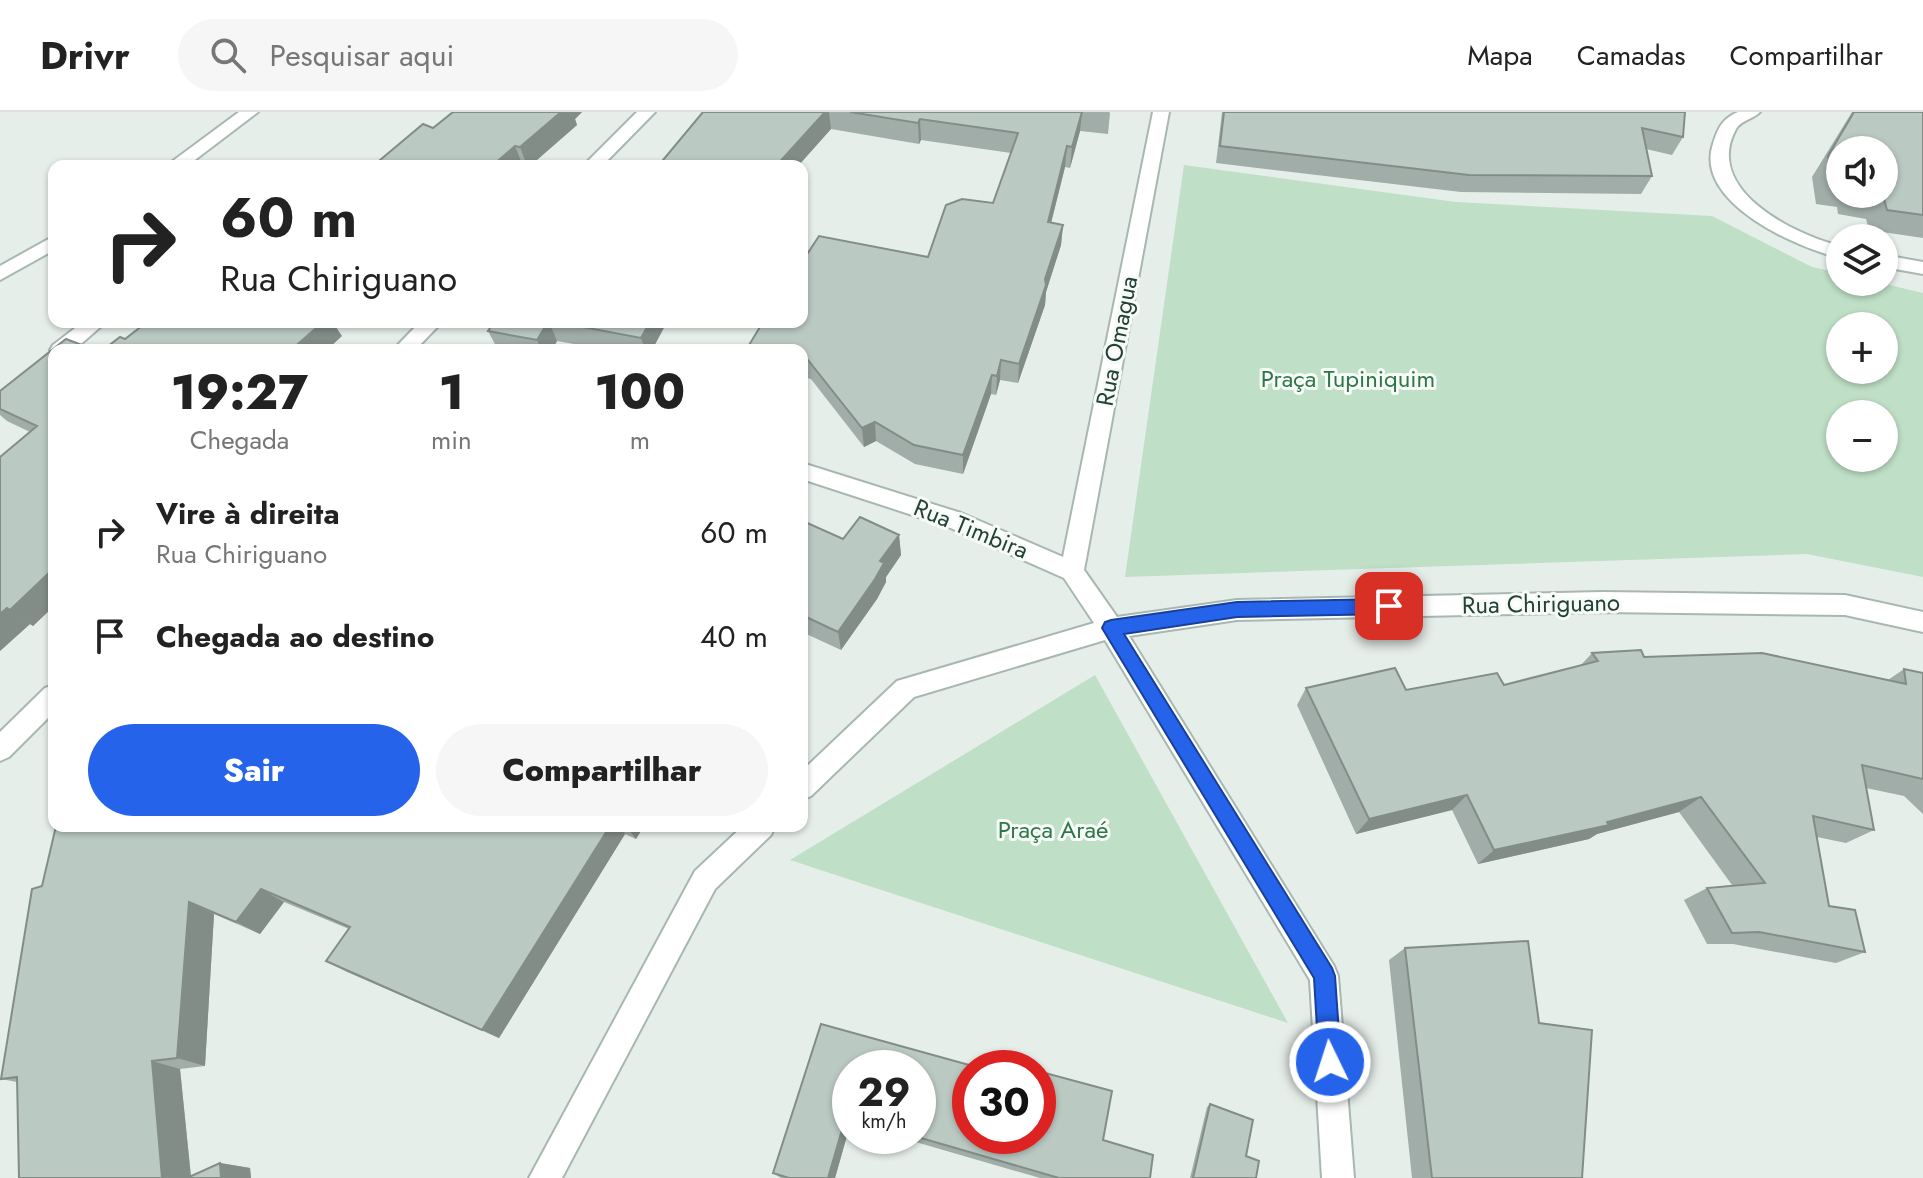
<!DOCTYPE html>
<html lang="pt">
<meta charset="utf-8">
<style>
:root{--surface:#fff;--page:#f6f6f6;--text:#222;--muted:#767676;--line:#e0e0e0;--accent:#2563eb}
body{margin:0;font-family:Jost,sans-serif;background:var(--page);color:var(--text);height:100vh;display:flex;flex-direction:column;font-size:30px;white-space:nowrap}
*{box-sizing:border-box;margin:0}
p{font-size:26px;color:var(--muted)}
.icon{flex:none;width:44px;height:44px;fill:none;stroke:currentColor;stroke-width:2;stroke-linecap:round;stroke-linejoin:round}
.map{position:relative;flex:1;overflow:hidden}
.panel{position:absolute;left:48px;top:232px;width:760px;height:488px;display:flex;flex-direction:column;background:var(--surface);border-radius:16px;box-shadow:0 2px 6px #0004}
.panel>*{flex:none}
.guide{position:absolute;left:48px;top:48px;width:760px;height:168px;border-radius:16px;box-shadow:0 2px 6px #0004;background:#fff;color:var(--text);overflow:hidden}
.controls{position:absolute;left:1826px;top:24px;display:grid;gap:16px}
.controls a{display:grid;place-items:center;width:72px;height:72px;border-radius:50%;background:var(--surface);box-shadow:0 2px 6px #0004;font-size:40px}
.speed{position:absolute;left:832px;top:938px;display:flex;gap:16px;font-size:40px;font-weight:700;text-align:center}
.speed>*{display:grid;place-content:center;width:104px;height:104px;border-radius:50%;background:var(--surface);box-shadow:0 2px 6px #0004;line-height:1}
.speed small{font-size:20px;font-weight:400}
.speed .limit{border:12px solid #d22;background:#fff;color:#111}
.pin{position:absolute;display:grid;place-items:center;width:68px;height:68px;color:#fff;margin:-34px;border-radius:16px;box-shadow:0 4px 12px #0006}
.me{position:absolute;width:88px;margin:-44px;rotate:356deg;stroke-linejoin:round;filter:drop-shadow(0 0 6px #0008)}
.turn{display:flex;align-items:center;gap:28px;height:168px;padding:0 40px;font-size:36px}
.turn .icon{width:104px;height:104px;stroke-width:2.5}
.turn b{display:block;font-size:56px;line-height:68px}
.eta{display:flex;justify-content:space-evenly;align-items:center;height:136px;text-align:center}
.eta b{font-size:48px;font-weight:800;line-height:56px}
.action{display:flex;gap:16px;margin-top:auto;padding:16px 40px}
.action a{flex:1;height:92px;border-radius:48px;background:var(--accent);color:#fff;font-size:32px;font-weight:800;line-height:92px;text-align:center}
.action a+a{background:var(--page);color:var(--text)}
ul{padding:0;list-style:none}
li{display:flex;align-items:center;gap:24px;height:104px;padding:0 40px}
li div{flex:1}
li b{display:block;font-size:30px}
li em{font-style:normal}
header{display:flex;align-items:center;gap:48px;box-sizing:border-box;height:112px;padding:0 40px;background:var(--surface);border-bottom:2px solid var(--line)}
header strong{font-size:38px}
nav{display:flex;gap:44px;margin-inline-start:auto;font-size:28px}
.search{width:560px;height:72px;background:var(--page);display:flex;align-items:center;gap:20px;box-sizing:border-box;padding:0 28px;border-radius:44px;color:var(--muted);font-size:30px}
.map>svg:first-child{display:block}
.green{fill:#bfdfc6;fill-rule:evenodd}
.lines{fill:none;stroke-linecap:round;stroke-linejoin:round}
.minor-casing{stroke:#a8b7b1;stroke-width:4}
.minor{fill:#fff;fill-rule:evenodd}
.wall{fill:#a1ada8;fill-rule:evenodd}
.shaded-wall{fill:#838d88}
.building{fill:#bbc9c3;stroke:#838d88;stroke-width:2}
.route{fill:#2563eb;stroke:#184099;stroke-width:2}
.labels{text-anchor:middle;stroke-width:6;stroke-linejoin:round;paint-order:stroke}
.street-label{font-size:24px;fill:#244137;stroke:#f7fbf8}
.park-label{font-size:24px;fill:#2f7746;stroke:#f7fbf8}
</style>
<header>
<strong>Drivr</strong>
<div class="search"><svg class="icon" aria-label="search" viewBox="0 0 24 24"><circle cx="10" cy="10" r="6"/><path d="M15 15l6 6"/></svg>Pesquisar aqui</div>
<nav><a>Mapa</a><a>Camadas</a><a>Compartilhar</a></nav>
</header>
<div class="map">
<svg width="1923" height="1066" viewBox="0 0 1923 1066">
<rect width="100%" height="100%" fill="#e6eeea"/>
<!-- green -->
<path class="green" d="M1184 53 1456 90 1712 104 1812 155 1840 161V170H1877L1923 181V465L1807 442 1125 465ZM1840 214H1884V258H1840ZM1840 302H1884V346H1840Z
M1095 563 1288 911 790 748Z"/>
<g class="lines">
<defs>
<path id="minor" d="M239 0H258L187 54H166Z
M637 0H655L602 54H583Z
M1153 0H1169L1084 458 1117 505 1237 488 1602 480 1845 483 1923 500V520L1845 503 1602 500 1237 508 1129 524 1334 854 1338 864 1354 1066H1322L1310 868 1105 528 914 585 811 684 802 688V659L897 569 1094 511 1064 466 946 414 802 367V351L961 401 1063 445Z
M1738 0H1760C1754 7 1741 8 1736 17 1703 78 1793 122 1840 134V146C1798 136 1693 91 1713 32 1718 16 1722 7 1738 0Z
M54 124V138L0 168V154Z
M1884 143 1923 150V162L1884 155Z
M83 210H106L74 238H54L53 243 50 238 53 233Z
M420 210H442L415 238H393Z
M54 573V600L9 645 0 649V620L45 576Z
M743 714H775L771 723 715 777 562 1066H529L695 759Z"/>
</defs>
<!-- minor casing -->
<use href="#minor" class="minor-casing"/>
<!-- minor -->
<use href="#minor" class="minor"/>
</g>
<!-- wall -->
<path class="wall" d="M453 0H582L575 7 577 13 530 54H373L433 16Z
M703 0H1109L1110 1 1108 22 1080 19 1070 56 1065 55 1051 111 1063 113 1061 133 1046 180 1045 193 1018 271 1000 268 996 283 991 282 963 362 915 352 876 329 864 335 811 267 802 265V238H750L749 233 928 145 993 91 1011 41 921 28 919 32 831 17 798 54H658Z
M1222 0H1685L1683 25 1672 43 1646 37 1652 64 1641 82 1461 80 1216 51Z
M1852 0H1923V126L1869 118 1866 107 1838 102 1837 95 1816 92 1812 65ZM1840 38 1884 82H1840Z
M494 210H667L652 238H608L557 229 552 238H498L488 219Z
M54 238V494L33 514 30 512 0 539 30 320 7 309 0 303V279Z
M802 411 843 427 899 423 901 443 886 465V470L877 487 841 538 802 520Z
M1592 541 1888 568 1904 557 1923 561V702L1904 684 1866 676 1874 718 1846 731 1817 725 1829 794 1865 840 1836 851 1733 832H1707L1684 788 1707 776 1732 773 1679 700 1597 722 1589 727 1478 752 1452 698 1356 722 1297 593 1306 576 1406 578 1504 573 1580 554Z
M56 714H644L636 727 625 722 499 926 347 860 326 849 349 817 284 790 260 822 214 802 205 954 180 957 191 1064 220 1051 250 1056 251 1066H19L17 970 1 967 42 774Z
M1405 836 1539 911 1582 1066H1412L1389 848Z
M821 912 1103 1028 1150 1066H1040L895 1024H918L850 956V1013L835 1066H781L773 1061Z
M1210 992 1256 1066H1190L1207 995Z"/>
<!-- shaded-wall -->
<path class="shaded-wall" d="M561 0H582L575 7 577 13 530 54H527L520 35Z
M825 0H829L831 17 798 54H776Z
M1082 0 1080 19 1070 56 1072 35Z
M920 7 921 28 919 32 918 11Z
M515 34 523 54H492Z
M1067 34 1065 55 1046 131 1048 110Z
M803 71 806 92 802 98V73Z
M1063 113 1061 133 1046 180 1045 193 1018 271 1019 252 1045 167Z
M323 210H342L336 215 342 224 327 238H291Z
M548 210H549L557 229 552 238H541L537 228Z
M650 210H667L652 238H645L641 226Z
M1001 248 1000 268 996 283 997 264Z
M992 263 991 282 963 362V343Z
M875 310 876 329 864 335 862 316Z
M899 423 901 443 886 465V470L877 487 841 538 838 520 880 449Z
M54 456V494L33 514 10 498Z
M7 496 30 512 0 539V502Z
M1467 683 1452 698 1356 722 1369 707Z
M1701 685 1679 700 1597 722 1589 727 1478 752 1494 738 1607 710Z
M610 714H619L625 722 499 926 482 918Z
M626 714H644L636 727Z
M261 777 284 790 260 822 236 810Z
M189 790 214 802 205 954 177 946Z
M152 949 180 957 191 1066H162Z
M846 1004 850 1010V1013L835 1066H828Z
M220 1051 250 1056 251 1066H221Z"/>
<!-- building -->
<path class="building" d="M453 0H561L520 35 515 34 492 54H373L423 12 433 16Z
M703 0H825L776 54H658Z
M850 0H1082L1072 35 1067 34 1048 110 1063 113 1045 167 1046 173 1019 252 1001 248 997 264 992 263 963 343 914 333 875 310 862 316 808 248 802 246V238H768L749 233 763 210H802V150L819 124 928 145 946 93 962 87 993 91 1018 21 920 7 918 11Z
M1224 0H1685L1683 25 1642 16 1652 64 1469 63 1220 34Z
M1854 0H1923V103L1887 98 1884 87 1857 82H1884V38H1840V72L1833 71 1828 44Z
M147 210H323L291 238H103L120 225 125 227Z
M494 210H548L537 228 488 219Z
M556 210H650L641 226Z
M66 227 95 238H54V456L10 498 7 496 0 502V345L37 314 0 297V279Z
M860 405 899 423 880 449 884 451 875 467 838 520 802 503V411L803 409 843 427Z
M1641 538 1644 545 1762 541 1906 572 1904 557 1923 561V667L1862 653 1874 718 1813 704 1829 794 1855 798 1865 840 1759 820 1732 821 1707 776 1765 771 1701 685 1607 710 1609 713 1494 738 1467 683 1369 707 1306 576 1395 556 1406 578 1497 561 1504 573 1598 549 1592 541Z
M56 714H610L482 918 326 849 350 815 261 777 236 810 189 790 177 946 152 949 162 1066H19L17 965 1 967 32 777 42 774Z
M1528 829 1539 911 1592 918 1582 1066H1432L1405 836Z
M821 912 980 956H970V1024H1038V959L1112 979 1103 1028 1153 1043 1150 1066H1059L914 1024H918V956H850V1005L846 1004 828 1066H789L773 1061Z
M1012 952 1028 956H1011Z
M1210 992 1253 1008 1246 1044 1259 1049 1256 1066H1193Z
M220 1051 221 1066H187Z"/>
<!-- route -->
<path class="route" d="M1389 487 1398 494 1389 502 1237 505 1124 522 1332 856 1335 864 1341 950 1338 958 1330 962 1322 958 1319 950 1314 866 1102 516 1105 510 1111 508 1237 490Z"/>
<g class="labels">
<!-- street labels -->
<g class="street-label">
<text transform="translate(1117 229) rotate(-79)" y="8">Rua Omagua</text>
<text transform="translate(971 417) rotate(22)" y="8">Rua Timbira</text>
<text transform="translate(1541 492) rotate(-1)" y="8">Rua Chiriguano</text>
</g>
<!-- park labels -->
<g class="park-label">
<text x="1348" y="275">Praça Tupiniquim</text>
<text x="1053" y="726">Praça Araé</text>
</g>
</g>
</svg>
<div class="controls">
<a><svg class="icon" aria-label="sound" viewBox="0 0 24 24"><path d="M4 9h4l5-4v14l-5-4H4zM17 9q2 3 0 6"/></svg></a>
<a><svg class="icon" aria-label="layers" viewBox="0 0 24 24"><path d="M12 4l9 5-9 5-9-5zM3 14l9 5 9-5"/></svg></a>
<a>+</a>
<a>−</a>
</div>
<div class="speed"><div>29<small>km/h</small></div><div class="limit">30</div></div>
<div class="pin" style="left:1389px;top:494px;background:#d93025"><svg class="icon" aria-label="arrive" viewBox="0 0 24 24"><path d="M6 21V4h12l-3 4 3 4H6"/></svg></div>
<svg class="me" style="left:1330px;top:950px" viewBox="-20 -20 40 40"><circle r="17" fill="#2563eb" stroke="#fff" stroke-width="3"/><path d="M0-11L8 9 0 5-8 9z" fill="#fff"/></svg>
<div class="guide">
<div class="turn"><svg class="icon" aria-label="right" viewBox="0 0 24 24"><path d="M7 20v-9h11M14 6l5 5-5 5"/></svg><div><b>60 m</b>Rua Chiriguano</div></div>
</div>
<section class="panel">
<div class="eta">
<div><b>19:27</b><p>Chegada</p></div>
<div><b>1</b><p>min</p></div>
<div><b>100</b><p>m</p></div>
</div>
<ul>
<li><svg class="icon" aria-label="right" viewBox="0 0 24 24"><path d="M7 20v-9h11M14 6l5 5-5 5"/></svg><div><b>Vire à direita</b><p>Rua Chiriguano</p></div><em>60 m</em></li>
<li><svg class="icon" aria-label="arrive" viewBox="0 0 24 24"><path d="M6 21V4h12l-3 4 3 4H6"/></svg><div><b>Chegada ao destino</b></div><em>40 m</em></li>
</ul>
<div class="action"><a>Sair</a><a>Compartilhar</a></div>
</section>
</div>
